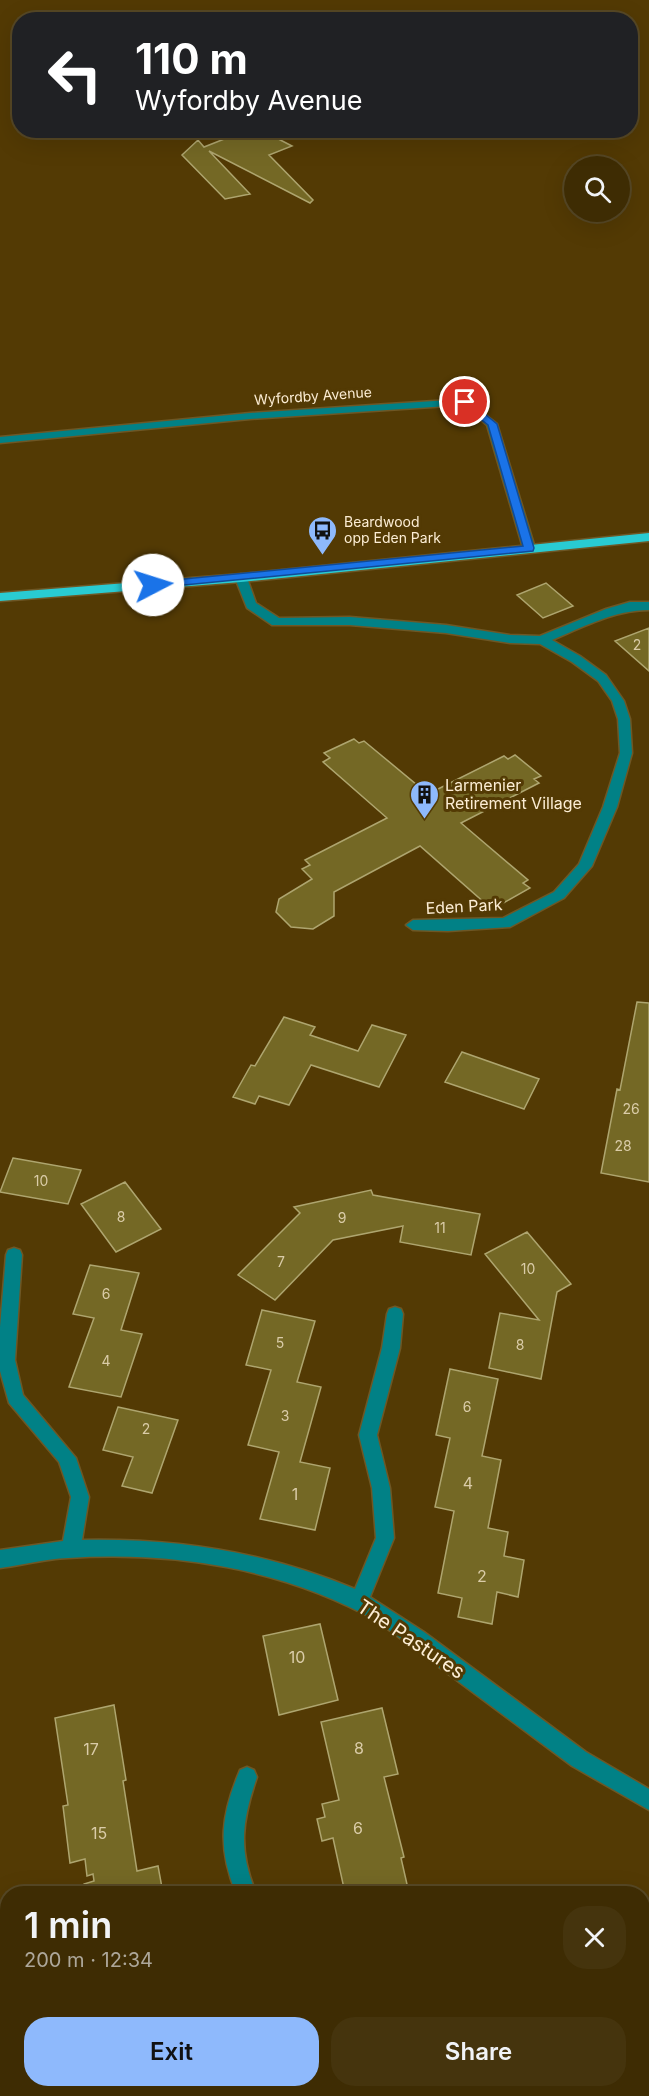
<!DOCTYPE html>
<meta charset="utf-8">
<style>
:root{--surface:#3e2c03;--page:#45340d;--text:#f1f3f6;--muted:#ada79a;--line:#574825;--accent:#8eb9fc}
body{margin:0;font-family:Inter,sans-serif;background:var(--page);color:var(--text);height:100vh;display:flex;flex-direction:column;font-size:22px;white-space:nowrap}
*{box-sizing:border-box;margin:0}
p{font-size:20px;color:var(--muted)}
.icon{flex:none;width:33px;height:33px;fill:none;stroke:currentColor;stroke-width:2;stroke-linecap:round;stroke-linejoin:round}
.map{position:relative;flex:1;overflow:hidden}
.side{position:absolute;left:0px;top:1886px;width:650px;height:212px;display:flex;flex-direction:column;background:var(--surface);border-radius:24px 24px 0 0;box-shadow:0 6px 24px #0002,0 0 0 2px var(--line)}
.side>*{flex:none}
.top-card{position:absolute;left:12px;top:12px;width:626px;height:126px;border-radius:24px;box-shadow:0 6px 24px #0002,0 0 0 2px var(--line);background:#202124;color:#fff;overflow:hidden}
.fabs{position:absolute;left:564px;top:156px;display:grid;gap:12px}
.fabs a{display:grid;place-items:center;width:66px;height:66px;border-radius:50%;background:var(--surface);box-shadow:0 6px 24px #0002,0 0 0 2px var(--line);font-size:30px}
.pin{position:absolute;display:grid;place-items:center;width:51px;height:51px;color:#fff;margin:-26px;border:3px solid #fff;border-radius:50%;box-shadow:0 2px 6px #0007}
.me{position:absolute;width:66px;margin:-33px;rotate:85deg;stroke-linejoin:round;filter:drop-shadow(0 0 4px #0008)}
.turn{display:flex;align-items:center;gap:21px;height:126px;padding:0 24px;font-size:27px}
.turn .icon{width:78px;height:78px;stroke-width:2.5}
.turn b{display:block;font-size:42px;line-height:51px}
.round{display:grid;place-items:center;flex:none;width:63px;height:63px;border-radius:24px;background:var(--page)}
.summary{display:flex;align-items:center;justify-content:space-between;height:102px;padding:0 24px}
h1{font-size:36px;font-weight:600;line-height:45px}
.primary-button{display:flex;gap:12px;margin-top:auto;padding:12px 24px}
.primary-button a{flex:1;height:69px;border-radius:24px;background:var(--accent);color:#111;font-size:24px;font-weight:600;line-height:69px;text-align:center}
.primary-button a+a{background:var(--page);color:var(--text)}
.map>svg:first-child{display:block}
.building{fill:#746825;stroke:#aea56f;stroke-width:1.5}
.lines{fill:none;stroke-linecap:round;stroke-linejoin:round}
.minor-casing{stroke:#6e5725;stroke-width:3}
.highway-casing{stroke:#6e5725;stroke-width:3}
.minor{fill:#018186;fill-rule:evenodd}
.highway{fill:#29cbd2;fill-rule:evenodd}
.route{fill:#1a73e8;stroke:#114b97;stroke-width:1.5}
.labels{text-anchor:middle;stroke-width:6;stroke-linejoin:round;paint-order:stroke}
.far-street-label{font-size:14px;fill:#fcedd4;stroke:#533a04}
.far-poi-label{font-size:14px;fill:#fcedd4;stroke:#533a04;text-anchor:start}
.number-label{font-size:14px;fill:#dacca8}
.poi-label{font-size:16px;fill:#fcedd4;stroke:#533a04;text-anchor:start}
.street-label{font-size:16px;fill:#fcedd4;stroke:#533a04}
.near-number-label{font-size:16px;fill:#dacca8}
.near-street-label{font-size:20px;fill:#fcedd4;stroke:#533a04}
</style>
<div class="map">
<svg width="649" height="2096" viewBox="0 0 649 2096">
<rect width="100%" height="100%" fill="#533a04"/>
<!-- building -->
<path class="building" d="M247 130H261L292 146 269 155 313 200 310 203 209 151 250 194 225 199 182 155 198 140 204 147Z
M546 583 573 606 543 618 517 595Z
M649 628V671L615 641Z
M354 739 359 743 364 741 428 794 504 756 508 759 515 755 541 776 534 779 539 783 461 823 528 880 523 883 530 888 498 906 491 901 486 904 420 846 334 892V916L313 929 291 927 276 912 279 899 312 879 302 869 310 865 305 860 387 818 323 762 330 758 324 753Z
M637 1002 649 1003V1182L601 1173 617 1089 620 1090Z
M284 1017 315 1027 310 1035 358 1051 372 1025 406 1035 379 1087 311 1065 289 1105 259 1096 255 1104 233 1097 251 1065 255 1066Z
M462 1052 539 1079 524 1109 445 1082Z
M13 1158 81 1170 68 1204 0 1192Z
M125 1182 161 1229 116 1252 81 1204Z
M371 1190 373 1195 480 1214 471 1255 400 1242 403 1226 333 1240 275 1300 238 1275 300 1213 294 1207Z
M527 1232 571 1284 557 1292 541 1379 489 1368 500 1313 539 1320 485 1254Z
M90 1265 139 1273 121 1330 142 1334 121 1397 69 1387 94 1318 73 1314Z
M262 1310 315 1321 297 1382 321 1387 300 1462 330 1468 315 1530 260 1519 279 1452 248 1445 271 1370 246 1365Z
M450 1369 498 1379 482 1456 501 1460 488 1528 508 1532 504 1556 524 1560 518 1597 497 1592 492 1624 458 1617 462 1598 438 1593 454 1511 435 1507 450 1438 436 1435Z
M118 1407 178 1420 152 1493 122 1486 133 1457 103 1450Z
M320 1624 338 1700 279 1715 263 1636Z
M114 1705 126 1780 123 1781 137 1871 158 1866 163 1893H85L84 1884 94 1881 93 1874 87 1876 85 1859 70 1863 63 1806 68 1805 55 1718Z
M382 1708 398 1774 384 1777 404 1857 401 1858 409 1893H345L333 1838 322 1841 317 1819 325 1817 322 1804 339 1800 321 1722Z"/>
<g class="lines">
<defs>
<path id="minor" d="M465 399 497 424 535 548 533 550 529 551 523 548 487 425 463 405 250 419 0 443V437L250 413Z
M241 574 247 578 256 603 279 618 350 617 446 625 510 635 540 636 606 609 630 602H649V610C615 610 583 627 552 640L580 656 606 675 624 701 630 719 632 753 617 807 592 866 564 898 510 927 448 931 413 930 406 925 413 920 503 918 554 892 579 864 603 807 620 753 618 719 612 701 598 681 572 662 540 644 510 643 446 633 350 625H272L247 608 235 578Z
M14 1248 20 1250 22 1255 15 1360 23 1395 76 1458 89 1497 82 1540C177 1538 267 1552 355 1589L376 1538 372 1488 359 1435 382 1348 387 1314 389 1309 395 1307 401 1309 403 1314 400 1348 377 1435 390 1488 394 1538 370 1597 424 1632 586 1752 649 1789V1810L572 1766 377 1621C284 1569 175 1551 68 1558 45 1559 23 1565 0 1568V1550L63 1541 71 1497 59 1462 9 1403 0 1371V1327L6 1255 8 1250Z
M247 1767 254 1770 257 1777C242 1821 238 1849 256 1893H236C217 1847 221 1815 240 1770Z
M292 2090H315L313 2096H289Z
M360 2090H397L400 2096H362Z"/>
<path id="highway" d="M649 533V541L241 582 0 601V593L241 574Z"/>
</defs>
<!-- minor casing -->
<use href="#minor" class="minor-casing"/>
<!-- highway casing -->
<use href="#highway" class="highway-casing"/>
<!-- minor -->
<use href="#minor" class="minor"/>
<!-- highway -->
<use href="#highway" class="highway"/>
</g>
<!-- route -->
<path class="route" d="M461 400H468L497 424 534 548 533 551 153 588 148 585 153 582 523 546 488 425 461 404Z"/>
<!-- icons -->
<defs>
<symbol id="bus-pin" viewBox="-11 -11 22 30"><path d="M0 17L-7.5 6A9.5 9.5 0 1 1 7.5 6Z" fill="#8eb9fc" stroke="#533a04"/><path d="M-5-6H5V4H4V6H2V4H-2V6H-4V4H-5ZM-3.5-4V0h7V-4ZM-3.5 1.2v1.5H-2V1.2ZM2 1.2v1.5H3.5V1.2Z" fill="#111"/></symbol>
<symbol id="building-pin" viewBox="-11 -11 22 30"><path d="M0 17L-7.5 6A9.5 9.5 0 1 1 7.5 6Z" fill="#8eb9fc" stroke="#533a04"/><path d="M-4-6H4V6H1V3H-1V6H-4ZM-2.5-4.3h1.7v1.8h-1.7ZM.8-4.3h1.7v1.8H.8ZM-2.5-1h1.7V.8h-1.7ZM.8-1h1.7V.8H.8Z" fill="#111"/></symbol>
</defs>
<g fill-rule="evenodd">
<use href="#bus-pin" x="306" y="514" width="33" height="45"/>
<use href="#building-pin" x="408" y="778" width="33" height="45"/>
</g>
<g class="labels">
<!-- far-street labels -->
<g class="far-street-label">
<text transform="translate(313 396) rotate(-4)" y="5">Wyfordby Avenue</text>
</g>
<!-- far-poi labels -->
<g class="far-poi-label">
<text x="344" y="527">Beardwood<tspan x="344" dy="16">opp Eden Park</tspan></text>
</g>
<!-- number labels -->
<g class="number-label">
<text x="637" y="650">2</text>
<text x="631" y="1114">26</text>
<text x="623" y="1151">28</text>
<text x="41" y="1186">10</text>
<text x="121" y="1222">8</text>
<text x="342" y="1223">9</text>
<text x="440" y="1233">11</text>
<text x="281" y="1267">7</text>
<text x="528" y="1274">10</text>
<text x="106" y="1299">6</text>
<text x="280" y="1348">5</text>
<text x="520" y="1350">8</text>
<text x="106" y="1366">4</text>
<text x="467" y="1412">6</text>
<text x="285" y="1421">3</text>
<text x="146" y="1434">2</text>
</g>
<!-- poi labels -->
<g class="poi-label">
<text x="445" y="791">Larmenier<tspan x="445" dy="18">Retirement Village</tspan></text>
</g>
<!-- street labels -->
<g class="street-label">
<text transform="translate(464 906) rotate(-3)" y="6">Eden Park</text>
</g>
<!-- near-number labels -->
<g class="near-number-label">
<text x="468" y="1489">4</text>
<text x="295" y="1500">1</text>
<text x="482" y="1582">2</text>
<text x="297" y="1663">10</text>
<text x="359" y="1754">8</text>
<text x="91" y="1755">17</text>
<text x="358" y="1834">6</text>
<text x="99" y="1839">15</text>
</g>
<!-- near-street labels -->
<g class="near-street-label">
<text transform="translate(411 1639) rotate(34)" y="7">The Pastures</text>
</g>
</g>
</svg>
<div class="fabs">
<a><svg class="icon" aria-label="search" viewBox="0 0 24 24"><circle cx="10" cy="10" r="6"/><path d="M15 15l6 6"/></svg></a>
</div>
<div class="pin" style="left:465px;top:402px;background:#d93025"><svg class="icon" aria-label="arrive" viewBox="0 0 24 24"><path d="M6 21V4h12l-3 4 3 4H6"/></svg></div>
<svg class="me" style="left:153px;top:585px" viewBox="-20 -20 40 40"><circle r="19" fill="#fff"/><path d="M0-13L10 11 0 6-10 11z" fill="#1a73e8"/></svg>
<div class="top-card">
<div class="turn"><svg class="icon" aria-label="left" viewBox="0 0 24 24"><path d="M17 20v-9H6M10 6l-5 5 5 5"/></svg><div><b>110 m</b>Wyfordby Avenue</div></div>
</div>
<section class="side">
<div class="summary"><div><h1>1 min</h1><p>200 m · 12:34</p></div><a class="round"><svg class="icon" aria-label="close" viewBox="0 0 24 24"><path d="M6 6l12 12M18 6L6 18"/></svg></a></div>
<div class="primary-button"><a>Exit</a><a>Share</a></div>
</section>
</div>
